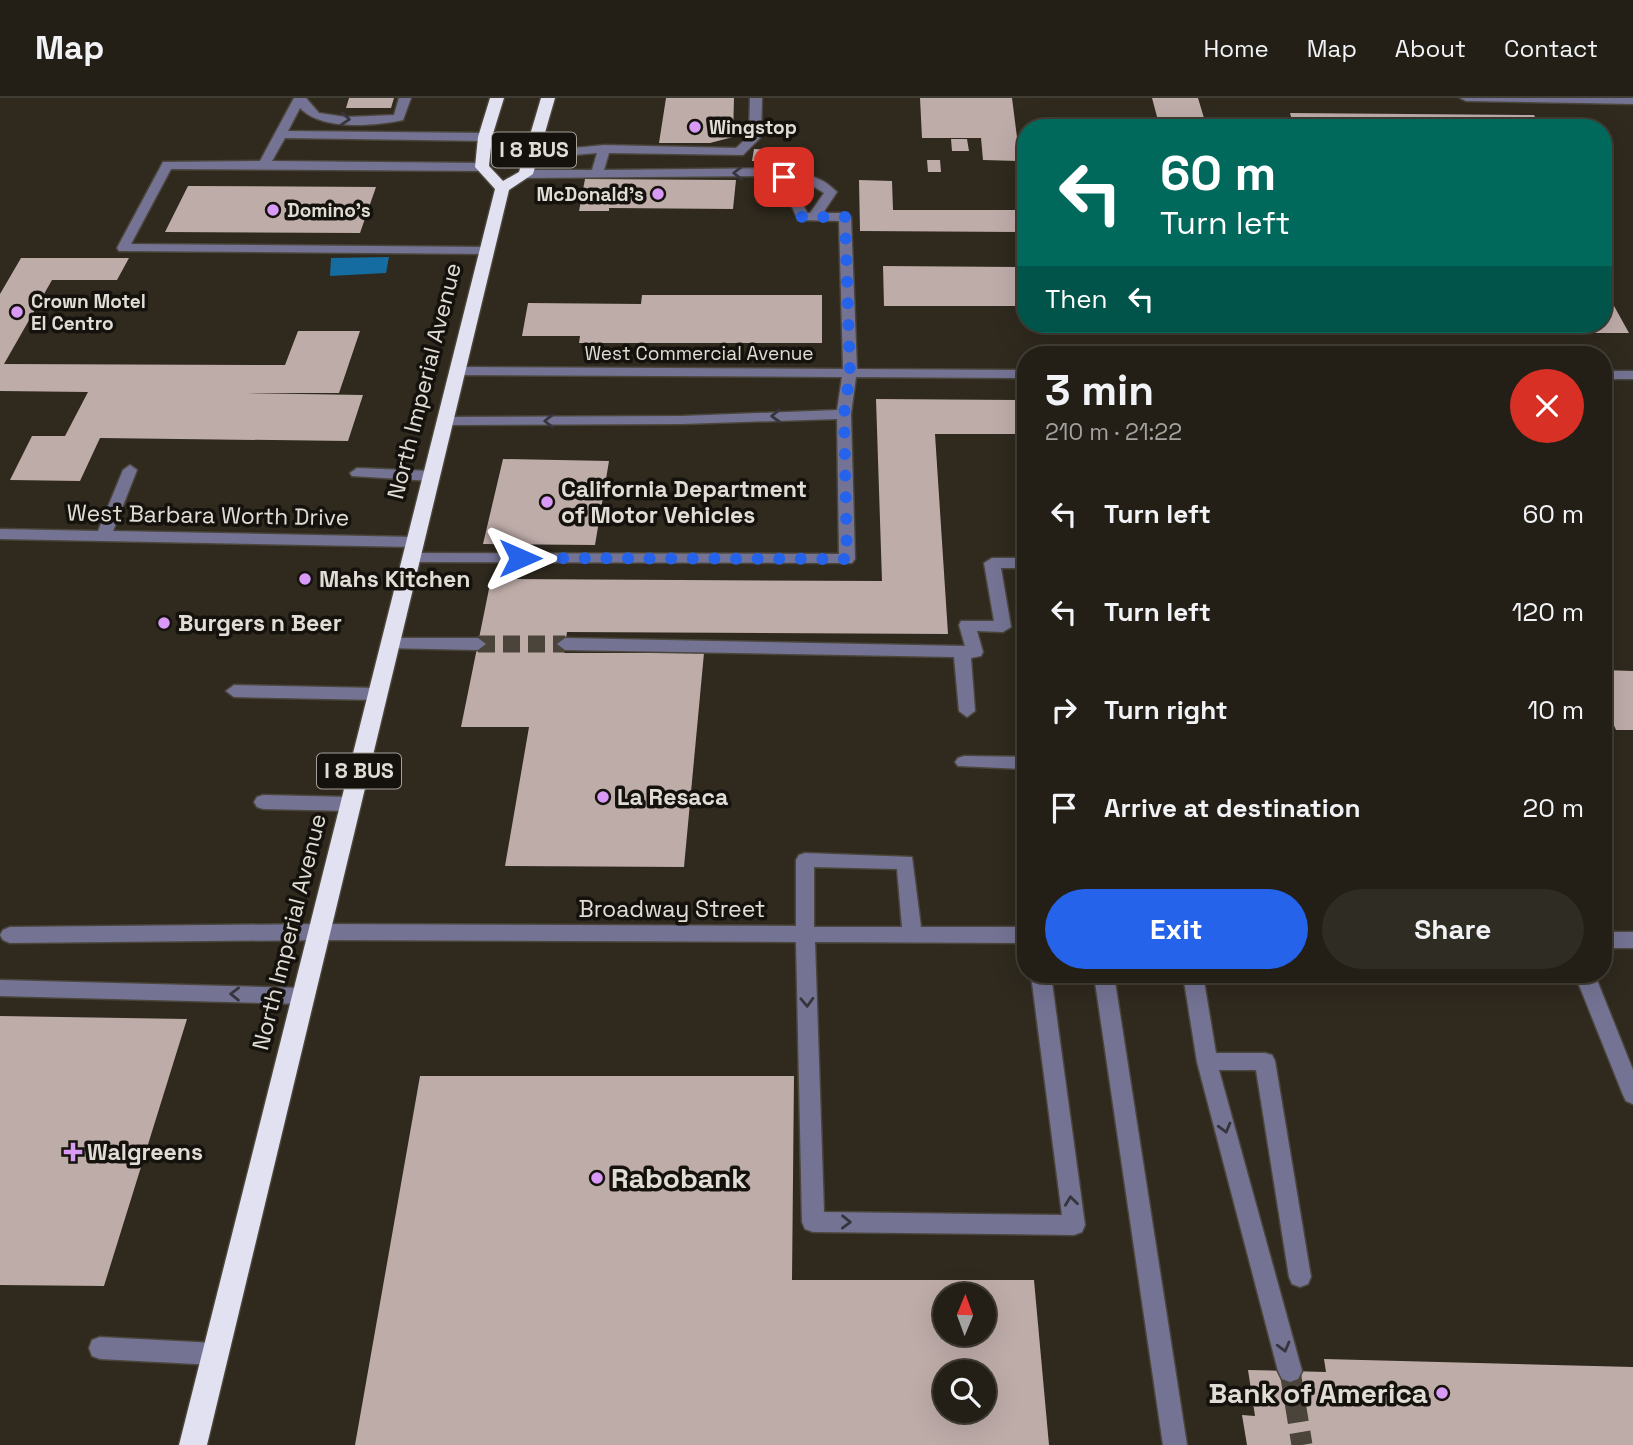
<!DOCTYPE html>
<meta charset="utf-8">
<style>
:root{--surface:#231f16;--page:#2f2c23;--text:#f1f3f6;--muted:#a3a2a1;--line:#403d35;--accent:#2563eb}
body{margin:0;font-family:"Space Grotesk",sans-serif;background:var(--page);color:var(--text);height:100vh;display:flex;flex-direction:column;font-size:26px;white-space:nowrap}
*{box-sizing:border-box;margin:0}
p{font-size:23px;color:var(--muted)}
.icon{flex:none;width:38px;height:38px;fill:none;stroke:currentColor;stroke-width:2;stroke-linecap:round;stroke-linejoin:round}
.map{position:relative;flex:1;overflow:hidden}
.sheet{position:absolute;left:1017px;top:248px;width:595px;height:637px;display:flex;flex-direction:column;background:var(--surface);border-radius:28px;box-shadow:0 7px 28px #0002,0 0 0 2px var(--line)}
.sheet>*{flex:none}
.guide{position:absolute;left:1017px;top:21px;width:595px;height:214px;border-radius:28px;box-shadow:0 7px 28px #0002,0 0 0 2px var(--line);background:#00695c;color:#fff;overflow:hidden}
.needle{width:46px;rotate:1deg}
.buttons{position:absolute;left:933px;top:1185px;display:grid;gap:14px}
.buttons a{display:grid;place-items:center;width:63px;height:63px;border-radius:50%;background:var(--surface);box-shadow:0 7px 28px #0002,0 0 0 2px var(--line);font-size:35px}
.pin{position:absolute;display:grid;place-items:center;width:60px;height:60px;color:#fff;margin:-30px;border-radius:14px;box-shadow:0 4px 10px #0006}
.me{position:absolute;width:77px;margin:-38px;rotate:90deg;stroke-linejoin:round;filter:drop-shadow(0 0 5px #0008)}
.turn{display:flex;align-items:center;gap:24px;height:147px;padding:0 28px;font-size:32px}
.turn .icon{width:91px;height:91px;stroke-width:2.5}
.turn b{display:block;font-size:49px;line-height:60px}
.then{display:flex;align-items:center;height:66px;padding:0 28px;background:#0003;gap:14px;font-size:26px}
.round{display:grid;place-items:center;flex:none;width:74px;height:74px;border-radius:37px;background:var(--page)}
.headline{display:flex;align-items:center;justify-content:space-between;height:119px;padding:0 28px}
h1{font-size:42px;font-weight:600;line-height:52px}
.primary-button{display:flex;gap:14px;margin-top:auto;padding:14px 28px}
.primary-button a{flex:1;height:80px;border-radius:42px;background:var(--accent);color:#fff;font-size:28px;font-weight:600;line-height:80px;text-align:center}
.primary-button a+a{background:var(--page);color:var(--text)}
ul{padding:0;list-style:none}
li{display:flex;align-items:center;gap:21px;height:98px;padding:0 28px}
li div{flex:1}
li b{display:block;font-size:26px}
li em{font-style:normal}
header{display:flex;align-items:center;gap:42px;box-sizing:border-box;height:98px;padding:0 35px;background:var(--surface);border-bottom:2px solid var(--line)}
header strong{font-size:33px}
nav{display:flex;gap:38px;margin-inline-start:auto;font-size:24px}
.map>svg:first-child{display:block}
.water{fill:#146ca1}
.building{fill:#beaca9;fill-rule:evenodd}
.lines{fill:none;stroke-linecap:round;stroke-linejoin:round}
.minor-tunnel-far1{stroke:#4a443a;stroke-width:17;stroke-dasharray:17 8;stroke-linecap:butt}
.minor-tunnel{stroke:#4a443a;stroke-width:21;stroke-dasharray:21 10;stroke-linecap:butt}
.minor-casing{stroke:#4b463b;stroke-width:3}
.highway-casing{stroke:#4b463b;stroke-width:3}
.minor{fill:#747394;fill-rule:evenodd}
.highway{fill:#e1e1f1;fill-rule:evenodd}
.oneway{stroke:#36343c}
.route{stroke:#2563eb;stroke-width:12;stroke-dasharray:0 21.6}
.poi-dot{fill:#d99af7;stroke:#15120d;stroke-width:2.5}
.labels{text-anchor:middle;stroke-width:7;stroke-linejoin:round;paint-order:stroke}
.far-poi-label{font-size:19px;font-weight:bold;fill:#e1ddd6;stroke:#15120d;text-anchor:start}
.far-street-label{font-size:19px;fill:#e1ddd6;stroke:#15120d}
.shield{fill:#15120d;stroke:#a4a09a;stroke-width:2}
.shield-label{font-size:21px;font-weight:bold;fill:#e1ddd6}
.street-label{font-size:23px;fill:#e1ddd6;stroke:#15120d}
.poi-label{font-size:23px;font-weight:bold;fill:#e1ddd6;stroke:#15120d;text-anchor:start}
.near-poi-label{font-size:28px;font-weight:bold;fill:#e1ddd6;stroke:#15120d;text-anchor:start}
</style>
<header>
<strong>Map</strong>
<nav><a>Home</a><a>Map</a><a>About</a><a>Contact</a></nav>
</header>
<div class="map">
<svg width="1633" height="1347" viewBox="0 0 1633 1347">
<rect width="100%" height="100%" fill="#2f291e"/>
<!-- water -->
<path class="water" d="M389 159 386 175 330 178 331 160Z"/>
<!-- building -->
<path class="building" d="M349 0H394L391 10H346Z
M666 0H734L733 39 710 45H659Z
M920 0H1012L1020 63 983 62 981 40H922Z
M1152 0H1198L1207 30H1160Z
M1290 15 1534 17 1541 30H1294Z
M951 41H967L969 53H952Z
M754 51 776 52 775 63H752Z
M927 62H940L941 74H928Z
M585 81 736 82 733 111 609 110V113H579Z
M859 82 892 83 893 112H1026V134L860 133Z
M188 88 376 89 360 135 165 134Z
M21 160H129L117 182H52L4 266 285 267 298 233H360L339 295H246L363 297 348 343 100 340 80 383 10 382 32 338H65L88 294 0 293V196Z
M883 168 1026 169V208H884Z
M1603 188 1629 235H1510L1506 226H1603Z
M642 197H822V245H579L580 238H522L528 205 641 206Z
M876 301 1026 302V345L1023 336H935L948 536 567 534 564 555H704L684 769 505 768 529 629H461L491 481 882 483Z
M503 361 609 363 595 447 483 446Z
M1603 572 1633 573V632H1616L1603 602Z
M0 918 187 921 104 1188 0 1187Z
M420 978H794L792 1182H1034L1049 1347H355ZM945 1197H984V1236H945ZM945 1274H984V1312H945Z
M1324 1261 1633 1269V1347H1247L1242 1317 1255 1318 1248 1272 1326 1274Z"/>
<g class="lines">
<!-- minor-tunnel-far1 -->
<path class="minor-tunnel-far1" d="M478 546H565"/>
<!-- minor-tunnel -->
<path class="minor-tunnel" d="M1290 1273 1302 1347"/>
<defs>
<path id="minor" d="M294 0H306L319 15 346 19 394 17 399 0H411L403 22C374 28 322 33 300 10L288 33 485 35 491 39 485 43 285 40 272 63 482 65 488 69 482 73 171 71 131 146 487 149 491 150V156L119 153 117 150 163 64 260 63Z
M750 0H762L761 39 743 57 609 55 604 72 782 70C803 80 816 73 837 94L823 115H845L851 119 857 271 1026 272V280L856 279 851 316 855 461 852 465 406 464 403 460 406 456 411 455 839 456 837 321 682 326 445 327 438 323 445 319 682 318 837 312 842 279 457 277 450 273 457 269 843 271 839 123 798 122 778 78 526 80 520 76 526 72H592L597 55 529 61 527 58 533 54 604 47 736 50 749 38ZM792 83H805L824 95 810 115H807Z
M1460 0H1633V6L1466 3Z
M1603 273H1633V281H1603Z
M130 367 137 372 113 433 415 439 423 444 415 449 0 441V431L98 433 123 372Z
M357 370 431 373 438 378 431 383 352 378 350 375Z
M992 460H1026V470H1001L1011 529 1003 534 977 533 983 554 981 558 971 560 975 613 967 619 959 613 954 559 565 552 557 546 565 540 965 548 959 527 961 523H994L984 465Z
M390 540H478L486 546 478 552 384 550 382 546Z
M234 587 378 590 386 596 378 602 234 599 226 593Z
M964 658 1026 659V671L958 668 955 664 958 660Z
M263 697 351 699 357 701 360 706 357 711 351 713 263 711 257 709 254 704 257 699Z
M805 755 912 759 921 829H1026V845L815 844 824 1114 1062 1117 1031 877H1051L1085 1127 1082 1134 1074 1137 813 1134 805 1131 802 1124 796 844 319 842 10 845 3 842 0 837 3 832 10 829 319 826 796 828V762L799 757ZM814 769 897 771 902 829H814Z
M1603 834H1633V850H1603Z
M1094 877H1114L1187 1347H1163Z
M1183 877H1203L1216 955H1265L1272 957 1275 963 1311 1179 1308 1186 1300 1189 1292 1186 1289 1179 1256 972H1219L1302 1273 1298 1281 1290 1284 1282 1281 1278 1273 1197 964Z
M1575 877H1595L1633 972V1006L1626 1003 1623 997Z
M0 882 304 890 311 892 314 898 311 904 304 906 0 898Z
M100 1239 215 1245 223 1248 226 1256 223 1264 215 1267 100 1261 92 1258 89 1250 92 1242Z"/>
<path id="highway" d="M490 0H504L492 39 489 68 503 83 519 74 541 0H555L533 76 509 92 207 1347H179L495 91 475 69 478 39Z"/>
</defs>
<!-- minor casing -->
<use href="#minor" class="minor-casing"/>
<!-- highway casing -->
<use href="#highway" class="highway-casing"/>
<!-- minor -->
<use href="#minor" class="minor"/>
<!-- highway -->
<use href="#highway" class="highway"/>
</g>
<!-- one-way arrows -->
<defs><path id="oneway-chevron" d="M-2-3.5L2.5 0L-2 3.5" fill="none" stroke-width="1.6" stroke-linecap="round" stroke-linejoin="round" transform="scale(1.75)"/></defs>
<g class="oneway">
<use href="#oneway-chevron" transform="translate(345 21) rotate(4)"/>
<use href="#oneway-chevron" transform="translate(738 75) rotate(180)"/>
<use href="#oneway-chevron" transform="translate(776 318) rotate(178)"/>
<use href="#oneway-chevron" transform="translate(549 323) rotate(180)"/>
<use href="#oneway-chevron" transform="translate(235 896) rotate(-179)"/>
<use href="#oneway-chevron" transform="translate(807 904) rotate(88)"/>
<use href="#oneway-chevron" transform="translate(1225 1030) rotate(75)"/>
<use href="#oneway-chevron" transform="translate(1071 1103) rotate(-97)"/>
<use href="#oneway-chevron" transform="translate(846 1124) rotate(1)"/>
<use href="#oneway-chevron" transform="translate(1284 1249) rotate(75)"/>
</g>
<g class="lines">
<!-- route -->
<path class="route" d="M520 460 847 461 844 316 850 275 845 119H802L784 79"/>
</g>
<!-- markers -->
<g class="poi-dot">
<circle cx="695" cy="29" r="7"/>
<circle cx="658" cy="96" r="7"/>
<circle cx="273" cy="112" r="7"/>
<circle cx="17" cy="214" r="7"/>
<circle cx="547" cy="404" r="7"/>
<circle cx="305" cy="481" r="7"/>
<circle cx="164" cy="525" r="7"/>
<circle cx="603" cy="699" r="7"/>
<path d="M69.5 1043.5h7v7h7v7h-7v7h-7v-7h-7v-7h7z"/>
<circle cx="597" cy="1080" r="7"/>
<circle cx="1442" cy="1295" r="7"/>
</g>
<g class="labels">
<!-- far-poi labels -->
<g class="far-poi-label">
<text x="709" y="36">Wingstop</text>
<text x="644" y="103" text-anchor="end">McDonald's</text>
<text x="287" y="119">Domino's</text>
<text x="31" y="210">Crown Motel<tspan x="31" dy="22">El Centro</tspan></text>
</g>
<!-- far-street labels -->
<g class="far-street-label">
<text x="699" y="262">West Commercial Avenue</text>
</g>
<!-- shield labels -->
<g class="shield">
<rect x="492" y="34.5" width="84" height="35" rx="5"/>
<rect x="317" y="655.5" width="84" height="35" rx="5"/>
</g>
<g class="shield-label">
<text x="534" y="59">I 8 BUS</text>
<text x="359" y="680">I 8 BUS</text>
</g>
<!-- street labels -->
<g class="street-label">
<text transform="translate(424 283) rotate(-76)" y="8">North Imperial Avenue</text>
<text transform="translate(208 417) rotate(1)" y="8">West Barbara Worth Drive</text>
<text x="672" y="819">Broadway Street</text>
<text transform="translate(289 834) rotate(-76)" y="8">North Imperial Avenue</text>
</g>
<!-- poi labels -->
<g class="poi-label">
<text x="561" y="399">California Department<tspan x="561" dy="26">of Motor Vehicles</tspan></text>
<text x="319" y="489">Mahs Kitchen</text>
<text x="178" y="533">Burgers n Beer</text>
<text x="617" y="707">La Resaca</text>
<text x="87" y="1062">Walgreens</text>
</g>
<!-- near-poi labels -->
<g class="near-poi-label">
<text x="611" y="1090">Rabobank</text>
<text x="1428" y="1305" text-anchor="end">Bank of America</text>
</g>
</g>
</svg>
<div class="buttons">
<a><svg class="needle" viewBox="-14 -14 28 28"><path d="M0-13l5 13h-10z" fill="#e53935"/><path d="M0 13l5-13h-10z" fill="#a3a2a1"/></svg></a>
<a><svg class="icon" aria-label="search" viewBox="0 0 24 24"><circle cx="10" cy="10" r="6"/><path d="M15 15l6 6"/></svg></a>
</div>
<div class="pin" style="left:784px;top:79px;background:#d93025"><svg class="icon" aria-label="arrive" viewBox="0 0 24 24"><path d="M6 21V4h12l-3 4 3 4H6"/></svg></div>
<svg class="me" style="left:520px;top:460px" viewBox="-20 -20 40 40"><path d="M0-17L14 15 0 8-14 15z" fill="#2563eb" stroke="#fff" stroke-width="4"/></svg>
<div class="guide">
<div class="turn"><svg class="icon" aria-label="left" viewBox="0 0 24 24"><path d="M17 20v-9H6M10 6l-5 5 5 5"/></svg><div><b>60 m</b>Turn left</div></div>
<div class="then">Then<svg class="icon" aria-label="left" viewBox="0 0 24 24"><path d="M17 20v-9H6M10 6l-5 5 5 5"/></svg></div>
</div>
<section class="sheet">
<div class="headline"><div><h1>3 min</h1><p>210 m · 21:22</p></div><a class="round" style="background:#d93025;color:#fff"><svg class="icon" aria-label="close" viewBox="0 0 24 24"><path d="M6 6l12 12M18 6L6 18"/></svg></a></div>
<ul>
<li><svg class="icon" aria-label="left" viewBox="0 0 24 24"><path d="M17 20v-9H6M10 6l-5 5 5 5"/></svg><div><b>Turn left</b></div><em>60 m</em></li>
<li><svg class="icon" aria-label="left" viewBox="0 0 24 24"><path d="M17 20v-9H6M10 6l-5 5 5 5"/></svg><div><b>Turn left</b></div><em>120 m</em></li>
<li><svg class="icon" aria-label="right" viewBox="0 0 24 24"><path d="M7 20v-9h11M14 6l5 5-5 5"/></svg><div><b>Turn right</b></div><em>10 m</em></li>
<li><svg class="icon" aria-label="arrive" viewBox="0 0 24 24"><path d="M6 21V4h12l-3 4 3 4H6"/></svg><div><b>Arrive at destination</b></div><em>20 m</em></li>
</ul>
<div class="primary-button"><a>Exit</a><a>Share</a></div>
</section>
</div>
